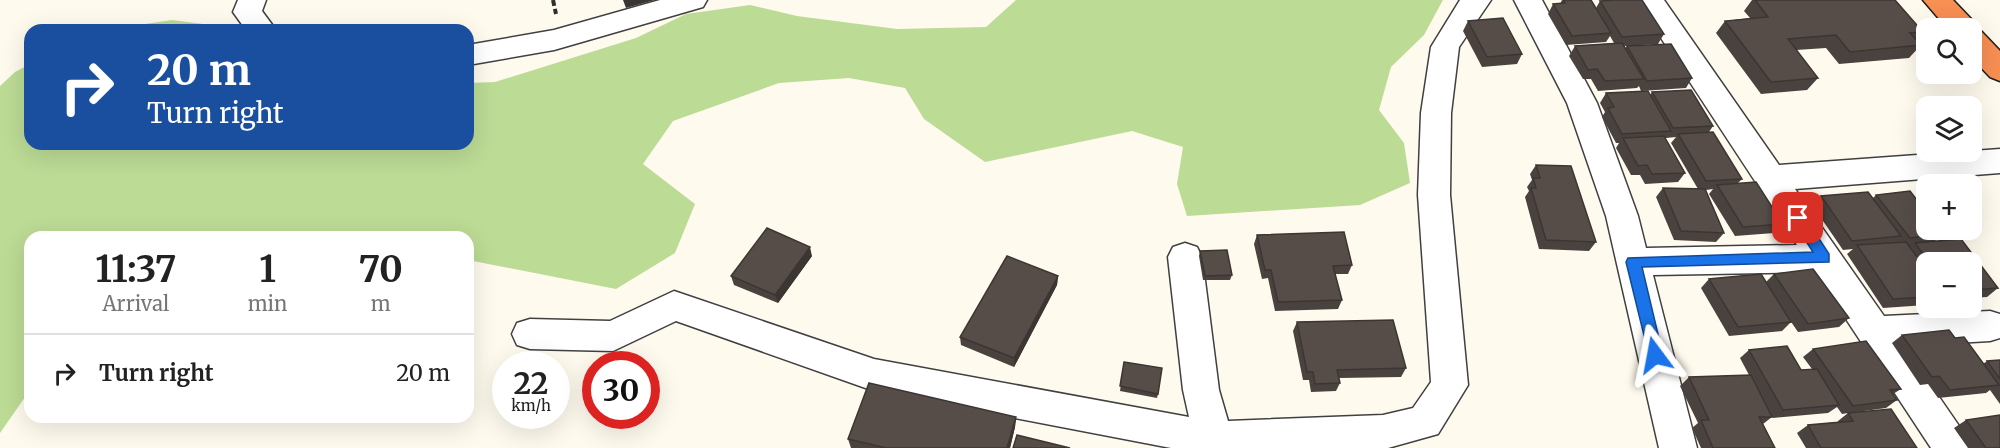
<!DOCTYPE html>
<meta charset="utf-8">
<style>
:root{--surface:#fff;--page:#f2f2f2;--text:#222;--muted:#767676;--line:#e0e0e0}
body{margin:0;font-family:Merriweather,serif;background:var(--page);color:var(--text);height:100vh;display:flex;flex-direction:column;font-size:22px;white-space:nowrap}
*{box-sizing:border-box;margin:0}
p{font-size:20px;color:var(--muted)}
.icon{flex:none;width:33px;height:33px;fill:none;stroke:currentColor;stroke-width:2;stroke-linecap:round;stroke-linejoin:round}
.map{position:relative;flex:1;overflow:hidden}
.sheet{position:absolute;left:24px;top:231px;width:450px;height:192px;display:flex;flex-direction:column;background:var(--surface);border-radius:18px;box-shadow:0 6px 24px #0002}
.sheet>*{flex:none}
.guide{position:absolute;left:24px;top:24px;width:450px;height:126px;border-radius:18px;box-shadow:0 6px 24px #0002;background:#1a4fa0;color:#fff;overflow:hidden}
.buttons{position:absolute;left:1916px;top:18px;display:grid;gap:12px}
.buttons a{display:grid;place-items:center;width:66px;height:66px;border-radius:12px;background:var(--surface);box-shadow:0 6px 24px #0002;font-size:30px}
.speed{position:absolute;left:492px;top:351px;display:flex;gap:12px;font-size:30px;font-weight:700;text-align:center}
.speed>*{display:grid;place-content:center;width:78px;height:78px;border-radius:50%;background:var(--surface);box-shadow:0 6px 24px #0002;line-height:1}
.speed small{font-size:15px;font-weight:400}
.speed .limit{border:9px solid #d22;background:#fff;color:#111}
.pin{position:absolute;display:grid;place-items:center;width:51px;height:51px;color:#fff;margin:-26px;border-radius:12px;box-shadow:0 3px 9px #0006}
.me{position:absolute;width:66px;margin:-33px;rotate:347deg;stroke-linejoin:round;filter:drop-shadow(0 0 4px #0008)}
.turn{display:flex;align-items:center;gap:21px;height:126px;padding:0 24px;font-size:27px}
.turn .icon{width:78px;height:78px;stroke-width:2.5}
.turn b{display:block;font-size:42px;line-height:51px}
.eta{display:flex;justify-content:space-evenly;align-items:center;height:102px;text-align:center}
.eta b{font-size:36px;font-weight:700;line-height:42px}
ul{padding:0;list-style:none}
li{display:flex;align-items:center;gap:18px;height:78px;padding:0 24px;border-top:2px solid var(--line)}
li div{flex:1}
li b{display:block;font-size:22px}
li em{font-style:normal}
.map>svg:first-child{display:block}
.forest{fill:#bcdb95}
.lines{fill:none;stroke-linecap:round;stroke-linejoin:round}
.minor-casing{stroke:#404040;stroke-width:3}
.highway-casing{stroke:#1e1e1e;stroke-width:3}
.path{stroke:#2f2f2f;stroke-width:4;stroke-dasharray:6 3;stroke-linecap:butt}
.minor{fill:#fff;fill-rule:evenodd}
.highway{fill:#f88f53;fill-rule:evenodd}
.wall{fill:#4a423f}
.shaded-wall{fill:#3c3633}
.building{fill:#564d49;stroke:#3c3633;stroke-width:1.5}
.route{fill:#1a73e8;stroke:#114b97;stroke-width:1.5}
</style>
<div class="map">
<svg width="2000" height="448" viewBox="0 0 2000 448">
<rect width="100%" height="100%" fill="#fffaee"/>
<!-- forest -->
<path class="forest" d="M1016 0H1443L1424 35 1391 67 1379 110 1404 143 1410 183 1360 205 1187 216 1177 184 1183 147 1132 131 985 162 924 119 905 88 849 78 779 83 673 121 643 164 695 204 675 253 616 289 468 260V237H30V390L0 433V86L15 72 30 64V144H468V83L495 82 636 38 686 14 750 5 797 16 897 29 986 27Z
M172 20 218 26 222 30H105Z"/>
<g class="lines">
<defs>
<path id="minor" d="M238 0H266L262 11 276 30H246L233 12Z
M660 0H707L703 7 554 50 468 65V45L554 30Z
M1460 0H1491L1459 47 1451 113 1450 195 1468 385 1438 434 1388 448H1171L874 391 676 321 613 351 530 349 517 345 512 334 517 323 530 319 610 321 674 291 874 359 1189 417 1183 390 1168 257 1173 247 1185 243 1197 247 1202 257 1219 390 1228 421 1383 415 1413 408 1431 382 1418 195 1421 113 1431 47Z
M1514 0H1542L1597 103 1638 216 1646 248 1797 245 1636 0H1664L1779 165 2000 149V173L1795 189 1884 316 1990 311 2000 314V338L1990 341 1904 346 1966 436 1972 448H1931L1815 272 1653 275 1697 448H1659L1606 216 1567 103Z"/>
<path id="highway" d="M1923 0H1953L1973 21 1976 30 1981 31 2000 51V81L1990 77 1971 57V28H1947Z"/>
</defs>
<!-- minor casing -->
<use href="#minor" class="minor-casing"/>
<!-- highway casing -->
<use href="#highway" class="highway-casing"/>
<!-- path -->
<path class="path" d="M553 0 556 14"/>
<!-- minor -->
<use href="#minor" class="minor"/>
<!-- highway -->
<use href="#highway" class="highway"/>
</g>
<!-- wall -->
<path class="wall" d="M1562 0H1591L1596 8 1600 1 1664 34 1658 44 1624 46 1625 48 1627 46 1692 78 1686 88 1641 91 1639 86 1637 88 1598 91 1591 79H1583L1569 56 1575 46 1614 43 1610 36 1606 42 1566 45 1548 14 1553 4H1560Z
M1752 0H1895L1923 32 1916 40 1921 45 1909 58 1839 64 1826 48 1796 50 1818 78 1807 90 1761 94 1716 33 1725 21 1750 18 1744 11Z
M1468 21 1522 54 1517 64 1482 67 1463 31Z
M1652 92 1713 126 1709 132 1742 179 1738 183 1783 224 1774 233 1735 236 1709 194 1713 189 1706 190 1724 233 1716 242 1674 240 1656 197 1663 188 1698 189 1671 143 1676 137 1666 138V139L1685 173 1678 182 1645 184 1640 175H1631L1616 148 1619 143H1616L1602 117 1605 112 1600 103 1606 93 1650 95Z
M1536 165 1596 242 1589 251 1539 249 1525 197 1529 191 1527 187 1532 180 1530 174Z
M1910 191 1926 212V230H1940L1943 234 1935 241 1961 239 1998 288 1987 297 1971 298V262H1926V305L1883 308 1847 254 1853 249 1843 250 1812 205 1821 196 1868 192 1873 198 1876 195Z
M1257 235 1352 265 1348 274H1335L1342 300 1338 309 1275 311 1268 278 1262 279 1254 244Z
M1200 251 1232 275 1230 280H1203L1199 256Z
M812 256 778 303 734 285 731 276Z
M1774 274 1849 318 1839 327 1798 332 1785 313 1791 322 1782 331 1729 336 1701 288 1709 279 1766 282Z
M1058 276 1057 285 1014 367 961 345 960 337Z
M1297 322 1406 368 1401 377 1339 378 1340 383 1336 391 1311 392 1309 380H1303L1293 331Z
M1902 335 1983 364 1987 361 2000 360V404L1990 390 1986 393 1938 398 1928 384 1920 385 1892 343Z
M1813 349 1901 389 1893 394 1897 400 1886 408 1849 413 1917 448H1806L1797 433 1808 425 1838 422V421L1848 413 1842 414 1837 407 1828 413 1773 418 1762 399 1772 417 1763 424 1775 448H1701L1692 428 1698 423 1680 386 1689 377 1749 375 1740 358 1749 350 1801 370 1812 369 1803 357Z
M1124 362 1158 394 1157 398 1120 391Z
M1016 417 1015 427 1010 448H851L848 439Z
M1966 420 2000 448H1968L1954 428Z"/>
<!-- shaded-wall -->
<path class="shaded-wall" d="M623 0H655L626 8Z
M810 247 812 256 778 303 775 295Z
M1058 276 1057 285 1014 367V358Z
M1016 417 1015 427 1010 448H1007Z"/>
<!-- building -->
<path class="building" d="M1564 0H1591L1611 33 1572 36 1553 4 1565 3Z
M1615 0H1642L1664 34 1622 37 1600 1Z
M1755 0H1895L1923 32 1910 33 1921 45 1850 52 1836 35 1788 39 1818 78 1771 82 1725 21 1768 17Z
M1503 18 1522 54 1487 57 1468 21Z
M1622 43 1644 79 1605 81 1597 69 1588 70 1575 46Z
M1671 44 1692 78 1647 81 1627 46Z
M1691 90 1713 126 1673 128 1652 92Z
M1648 91 1671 131 1622 134 1608 108 1614 107 1606 93Z
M1713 132 1742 179 1706 181 1678 134Z
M1664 136 1685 173 1652 174 1647 165 1638 166 1623 138Z
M1536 165 1571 166 1596 242 1546 240 1531 188H1536L1533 178H1540Z
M1756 182 1783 224 1743 227 1717 185Z
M1663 188 1705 189 1724 233 1681 231Z
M1910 191 1926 212V230H1940L1943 234 1910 238 1876 195Z
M1868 192 1901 236 1852 241 1821 196Z
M767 228 810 247 775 295 731 276Z
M1344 232 1352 265 1333 266 1342 300 1278 302 1271 270H1265L1257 235Z
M1961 239 1998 288 1971 290V262H1929L1915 243Z
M1906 242 1926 269V297L1893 299 1857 245Z
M1227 250 1232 275 1205 276 1200 251Z
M1007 256 1058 276 1014 358 960 337Z
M1813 269 1849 318 1808 324 1774 274Z
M1761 274 1791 322 1738 327 1709 279Z
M1393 320 1406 368 1337 370 1340 383 1315 384 1313 372H1307L1297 322Z
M1949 330 1955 338 1964 337 1999 385 1950 390 1939 376 1932 377 1902 335Z
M1866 341 1901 389 1890 390 1897 400 1853 406 1813 349Z
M1787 346 1801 370 1817 369 1839 405 1783 410 1749 350Z
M2000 360V379L1987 361Z
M1124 362 1162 368 1158 394 1120 386Z
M1751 375 1772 417H1759L1775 448H1713L1701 420H1709L1689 377Z
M869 383 1016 417 1007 448H886L848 439Z
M1891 409 1917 448H1821L1808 425 1853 421 1848 413Z
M2000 415V448H1986L1966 420Z
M1017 435 1070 448H1013Z"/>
<!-- route -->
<path class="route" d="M1798 213 1803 214 1829 254V262L1642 267 1663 355 1655 362 1650 360 1626 262 1628 258 1813 252 1791 218Z"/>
</svg>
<div class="buttons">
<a><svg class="icon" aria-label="search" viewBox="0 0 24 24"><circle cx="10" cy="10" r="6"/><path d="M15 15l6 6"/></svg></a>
<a><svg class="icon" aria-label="layers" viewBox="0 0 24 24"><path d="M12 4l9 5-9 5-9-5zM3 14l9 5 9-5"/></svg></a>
<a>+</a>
<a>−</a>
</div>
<div class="speed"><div>22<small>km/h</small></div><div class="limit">30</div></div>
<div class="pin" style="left:1798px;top:218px;background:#d93025"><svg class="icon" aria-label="arrive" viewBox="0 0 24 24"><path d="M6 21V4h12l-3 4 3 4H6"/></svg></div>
<svg class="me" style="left:1655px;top:355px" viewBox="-20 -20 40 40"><path d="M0-17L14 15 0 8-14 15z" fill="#1a73e8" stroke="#fff" stroke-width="4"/></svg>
<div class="guide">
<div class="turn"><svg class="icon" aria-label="right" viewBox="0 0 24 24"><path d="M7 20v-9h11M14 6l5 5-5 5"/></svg><div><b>20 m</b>Turn right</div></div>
</div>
<section class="sheet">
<div class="eta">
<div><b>11:37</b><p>Arrival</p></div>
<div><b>1</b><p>min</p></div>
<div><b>70</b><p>m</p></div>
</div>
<ul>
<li><svg class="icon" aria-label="right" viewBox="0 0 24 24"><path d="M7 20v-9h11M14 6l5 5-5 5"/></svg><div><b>Turn right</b></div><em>20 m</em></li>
</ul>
</section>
</div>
